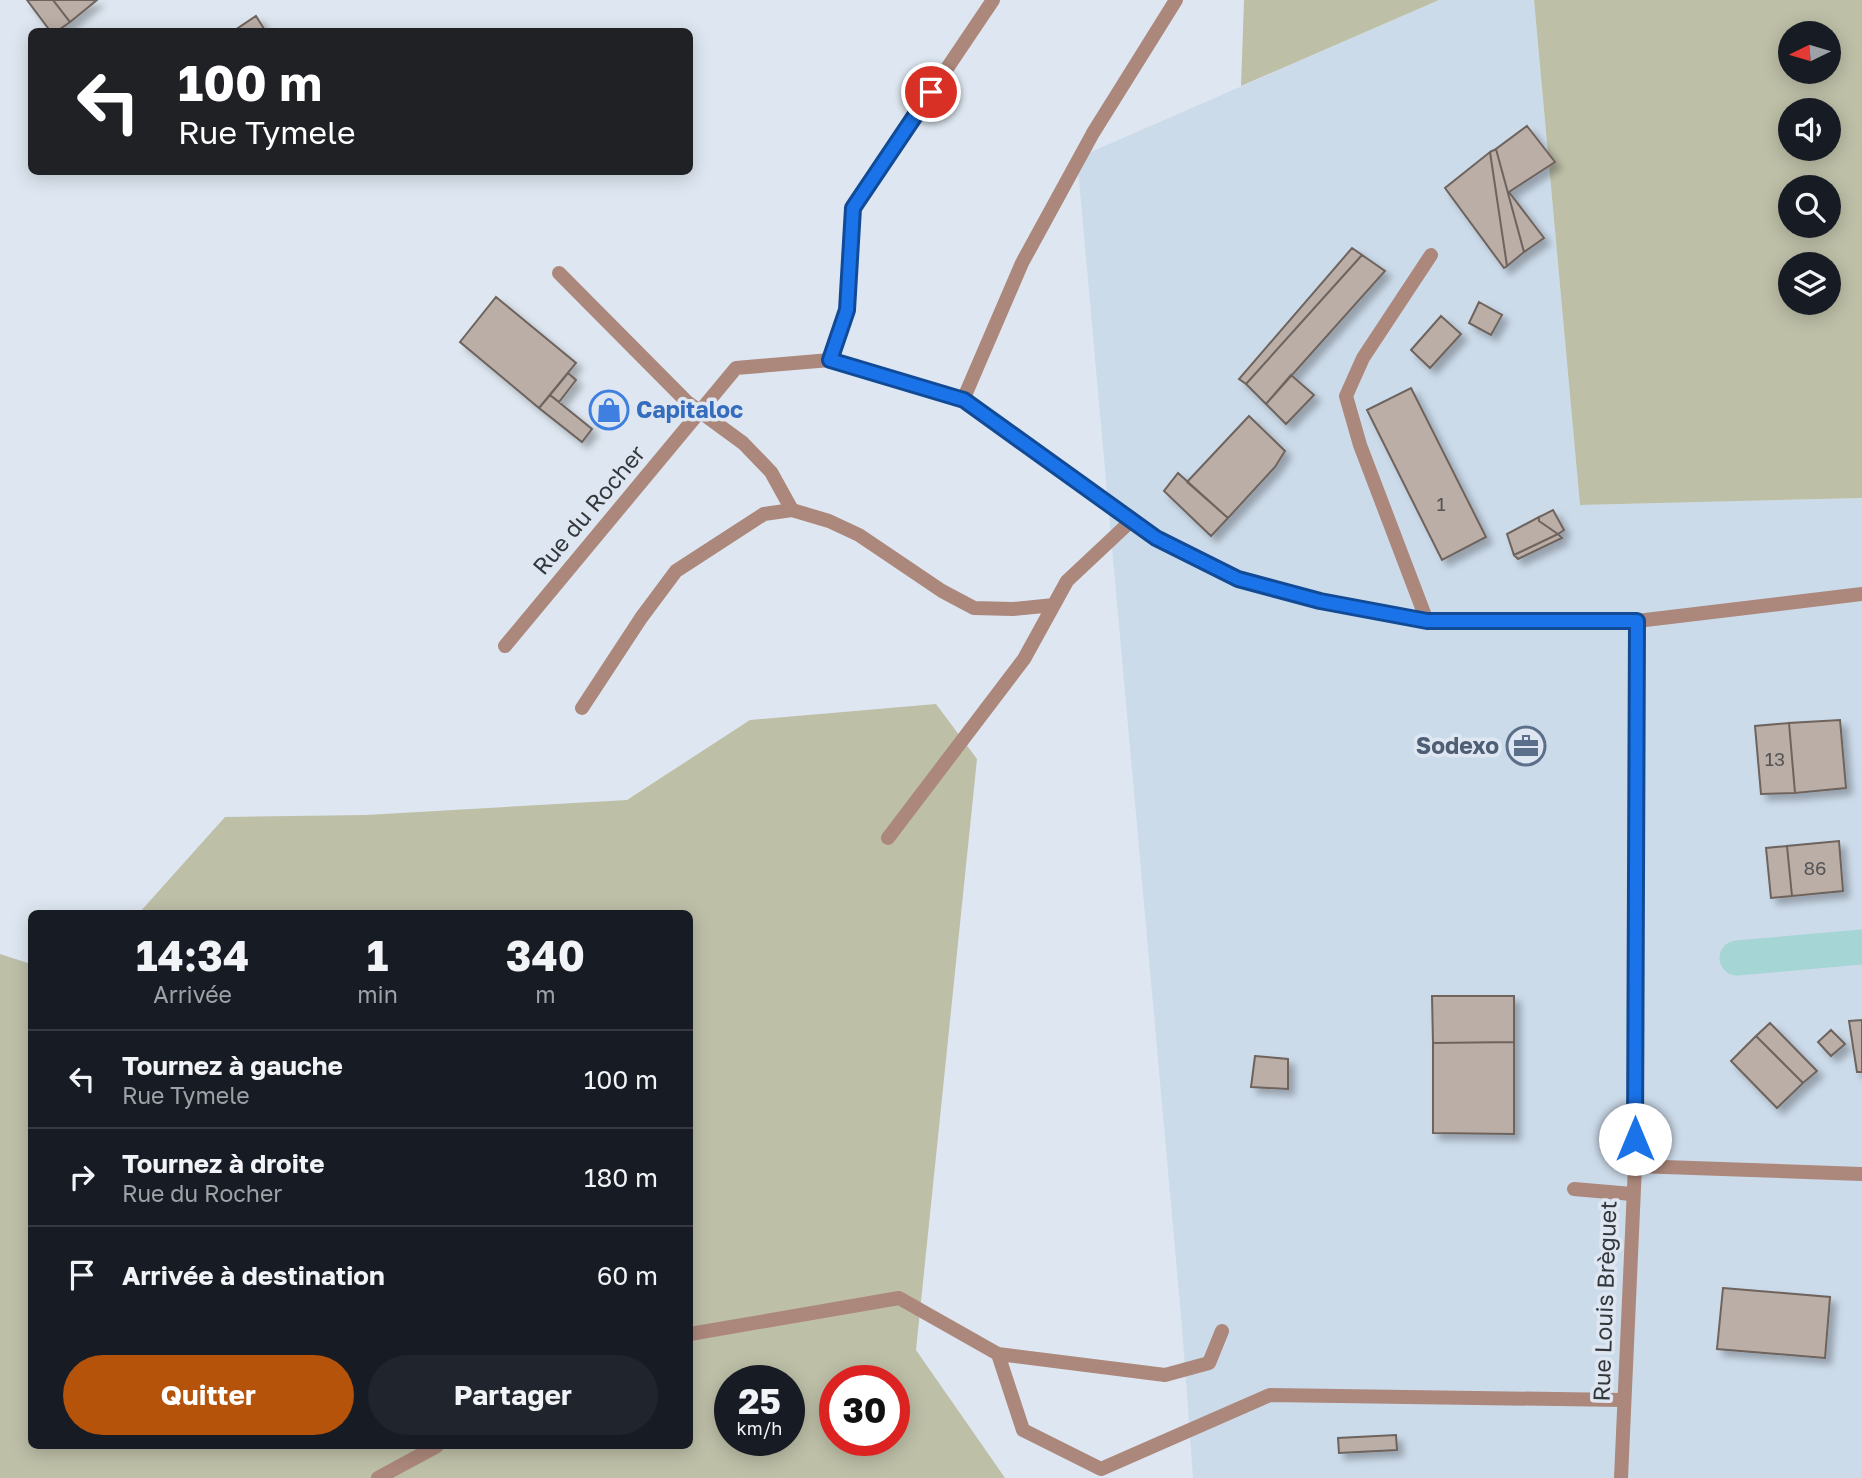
<!DOCTYPE html>
<html lang="fr">
<meta charset="utf-8">
<style>
:root{--surface:#171b24;--page:#20242c;--text:#f1f3f6;--muted:#9ea1a6;--line:#363941;--accent:#b45309}
body{margin:0;font-family:"Golos Text",sans-serif;background:var(--page);color:var(--text);height:100vh;display:flex;flex-direction:column;font-size:26px;white-space:nowrap}
*{box-sizing:border-box;margin:0}
p{font-size:23px;color:var(--muted)}
.icon{flex:none;width:38px;height:38px;fill:none;stroke:currentColor;stroke-width:2;stroke-linecap:round;stroke-linejoin:round}
.map{position:relative;flex:1;overflow:hidden}
.side{position:absolute;left:28px;top:910px;width:665px;height:539px;display:flex;flex-direction:column;background:var(--surface);border-radius:10px;box-shadow:0 4px 18px #0003}
.side>*{flex:none}
.banner{position:absolute;left:28px;top:28px;width:665px;height:147px;border-radius:10px;box-shadow:0 4px 18px #0003;background:#202124;color:#fff;overflow:hidden}
.needle{width:46px;rotate:265deg}
.controls{position:absolute;left:1778px;top:21px;display:grid;gap:14px}
.controls a{display:grid;place-items:center;width:63px;height:63px;border-radius:50%;background:var(--surface);box-shadow:0 4px 18px #0003;font-size:35px}
.speed{position:absolute;left:714px;top:1365px;display:flex;gap:14px;font-size:35px;font-weight:700;text-align:center}
.speed>*{display:grid;place-content:center;width:91px;height:91px;border-radius:50%;background:var(--surface);box-shadow:0 4px 18px #0003;line-height:1}
.speed small{font-size:18px;font-weight:400}
.speed .limit{border:10px solid #d22;background:#fff;color:#111}
.pin{position:absolute;display:grid;place-items:center;width:60px;height:60px;color:#fff;margin:-30px;border:4px solid #fff;border-radius:50%;box-shadow:0 2px 7px #0007}
.me{position:absolute;width:77px;margin:-38px;rotate:0deg;stroke-linejoin:round;filter:drop-shadow(0 0 5px #0008)}
.turn{display:flex;align-items:center;gap:24px;height:147px;padding:0 35px;font-size:32px}
.turn .icon{width:91px;height:91px;stroke-width:2.5}
.turn b{display:block;font-size:49px;line-height:60px}
.eta{display:flex;justify-content:space-evenly;align-items:center;height:119px;text-align:center}
.eta b{font-size:42px;font-weight:700;line-height:49px}
.primary-button{display:flex;gap:14px;margin-top:auto;padding:14px 35px}
.primary-button a{flex:1;height:80px;border-radius:42px;background:var(--accent);color:#fff;font-size:28px;font-weight:700;line-height:80px;text-align:center}
.primary-button a+a{background:var(--page);color:var(--text)}
ul{padding:0;list-style:none}
li{display:flex;align-items:center;gap:21px;height:98px;padding:0 35px;border-top:2px solid var(--line)}
li div{flex:1}
li b{display:block;font-size:26px}
li em{font-style:normal}
.map>svg:first-child{display:block}
.built{fill:#ccdbea}
.green{fill:#bdbfa7;fill-rule:evenodd}
.lines{fill:none;stroke-linecap:round;stroke-linejoin:round}
.canal{stroke:#a5d5d5;stroke-width:35}
.building{fill:#baaea7;stroke:#6e635d;stroke-width:2;filter:url(#shadow)}
.lane{stroke:#ac877b;stroke-width:14}
.street{stroke:#ac877b;stroke-width:14}
.route-casing{stroke:#114b97;stroke-width:18}
.route{stroke:#1a73e8;stroke-width:12}
.labels{text-anchor:middle;stroke-width:7;stroke-linejoin:round;paint-order:stroke}
.number-label{font-size:19px;fill:#565556}
.shop-label{font-size:23px;font-weight:bold;fill:#366cbe;stroke:#dee7f1;text-anchor:start}
.street-label{font-size:23px;fill:#34373b;stroke:#dee7f1}
.service-label{font-size:23px;font-weight:bold;fill:#4e5e75;stroke:#dee7f1;text-anchor:end}
</style>
<div class="map">
<svg width="1862" height="1478" viewBox="0 0 1862 1478">
<defs>
<filter id="shadow"><feDropShadow dx="6" dy="6" stdDeviation="3.5" flood-color="#0004"/></filter>
</defs>
<rect width="100%" height="100%" fill="#dee7f1"/>
<!-- built -->
<path class="built" d="M1439 0H1534L1580 505 1862 498V1478H1193L1182 1327 1077 158Z"/>
<!-- green -->
<path class="green" d="M1244 0H1439L1241 86Z
M1534 0H1862V498L1580 505ZM1790 33H1829V72H1790ZM1790 110H1829V149H1790ZM1790 187H1829V226H1790ZM1790 264H1829V303H1790Z
M936 704 977 759 916 1350 1005 1478H0V954L31 964 32 1446H690V914L139 913 225 817 366 815 627 800 750 720ZM730 1381H789V1440H730ZM835 1381H894V1440H835Z"/>
<g class="lines">
<!-- canal -->
<path class="canal" d="M1737 958 1862 947"/>
</g>
<!-- building -->
<path class="building" d="M27 0H53L70 22 56 32H51Z
M53 0H97L70 22Z
M256 16 266 32H232Z
M1527 126 1555 162 1509 192 1544 238 1524 252 1496 149Z
M1496 149 1524 252 1507 266 1490 152Z
M1490 152 1507 266 1504 268 1445 188Z
M1352 248 1362 255 1246 384 1239 379Z
M1362 255 1385 271 1266 404 1246 384Z
M496 297 576 363 539 408 460 342Z
M1479 302 1502 315 1491 335 1469 323Z
M1441 316 1461 334 1430 368 1411 350Z
M568 373 576 380 559 402 550 395Z
M1291 375 1314 395 1286 424 1266 404Z
M1411 388 1486 537 1442 560 1367 410Z
M550 395 592 429 582 442 539 408Z
M1249 416 1285 451 1275 467 1228 518 1187 482Z
M1178 473 1228 518 1211 536 1164 491Z
M1553 510 1564 530 1558 534 1539 521V517Z
M1539 517V521L1558 534 1514 555 1507 534Z
M1558 534 1562 538 1518 559 1514 555Z
M1840 720 1846 788 1795 793 1789 723Z
M1789 723 1795 793 1761 794 1755 726Z
M1839 841 1843 891 1792 896 1787 846Z
M1787 846 1792 896 1771 898 1766 848Z
M1432 996H1514V1042L1433 1043Z
M1862 1020V1072H1857L1849 1021Z
M1770 1023 1817 1071 1803 1083 1756 1036Z
M1831 1030 1845 1044 1831 1056 1818 1042Z
M1756 1036 1803 1083 1777 1108 1731 1061Z
M1514 1042V1134L1433 1133V1043Z
M1255 1056 1288 1059V1089L1251 1087Z
M1723 1288 1830 1297 1825 1358 1717 1349Z
M1396 1435 1397 1450 1339 1453 1338 1438Z"/>
<g class="lines">
<!-- lane -->
<path class="lane" d="M559 273 687 402 743 443 771 472 792 510
M963 400 1022 263 1093 133 1176 0
M1427 621 1360 445 1346 396 1363 358 1431 255
M582 708 641 618 676 571 764 514 792 510 829 521 859 535 942 591 974 608 1013 609 1054 605
M888 838 1024 659 1067 581 1132 520
M1574 1189 1632 1194
M690 1334 899 1298 998 1354 1023 1430 1101 1469 1270 1395 1623 1400
M998 1354 1165 1375 1209 1363 1222 1331
M378 1478 437 1446"/>
<!-- street -->
<path class="street" d="M830 360 963 400 1156 538 1238 579 1320 601 1427 621H1637L1862 594
M505 646 736 368 830 360 847 310 853 208 993 0
M1635 1166 1862 1174
M1621 1478 1635 1166 1637 621"/>
</g>
<g class="lines">
<defs>
<path id="route" d="M931 92 853 208 847 310 830 360 964 400 1156 538 1238 579 1320 601 1427 621H1637L1635 1139"/>
</defs>
<!-- route casing -->
<use href="#route" class="route-casing"/>
<!-- route -->
<use href="#route" class="route"/>
</g>
<!-- icons -->
<defs>
<symbol id="shop-ring" viewBox="-11 -11 22 22"><circle r="9.5" fill="#dee7f1" stroke="#3f7fe0" stroke-width="1.5"/><path d="M-5-2.5h2.3a2.7 3.5 0 0 1 5.4 0H5L5.5 6h-11ZM-1.5-2.5h3a1.5 2.3 0 0 0-3 0Z" fill="#3f7fe0"/></symbol>
<symbol id="office-ring" viewBox="-11 -11 22 22"><circle r="9.5" fill="#dee7f1" stroke="#5c6f8a" stroke-width="1.5"/><path d="M-6-3h4V-5.5h4V-3h4V5H-6ZM-1-4.5V-3h2v-1.5ZM-6 0V1H6V0Z" fill="#5c6f8a"/></symbol>
</defs>
<g fill-rule="evenodd">
<use href="#shop-ring" x="587" y="388" width="44" height="44"/>
<use href="#office-ring" x="1504" y="724" width="44" height="44"/>
</g>
<g class="labels">
<!-- number labels -->
<g class="number-label">
<text x="1441" y="511">1</text>
<text x="1775" y="766">13</text>
<text x="1815" y="875">86</text>
</g>
<!-- shop labels -->
<g class="shop-label">
<text x="636" y="418">Capitaloc</text>
</g>
<!-- street labels -->
<g class="street-label">
<text transform="translate(589 510) rotate(-50)" y="8">Rue du Rocher</text>
<text transform="translate(1605 1301) rotate(-88)" y="8">Rue Louis Brèguet</text>
</g>
<!-- service labels -->
<g class="service-label">
<text x="1499" y="754">Sodexo</text>
</g>
</g>
</svg>
<div class="controls">
<a><svg class="needle" viewBox="-14 -14 28 28"><path d="M0-13l5 13h-10z" fill="#e53935"/><path d="M0 13l5-13h-10z" fill="#9ea1a6"/></svg></a>
<a><svg class="icon" aria-label="sound" viewBox="0 0 24 24"><path d="M4 9h4l5-4v14l-5-4H4zM17 9q2 3 0 6"/></svg></a>
<a><svg class="icon" aria-label="search" viewBox="0 0 24 24"><circle cx="10" cy="10" r="6"/><path d="M15 15l6 6"/></svg></a>
<a><svg class="icon" aria-label="layers" viewBox="0 0 24 24"><path d="M12 4l9 5-9 5-9-5zM3 14l9 5 9-5"/></svg></a>
</div>
<div class="speed"><div>25<small>km/h</small></div><div class="limit">30</div></div>
<div class="pin" style="left:931px;top:92px;background:#d93025"><svg class="icon" aria-label="arrive" viewBox="0 0 24 24"><path d="M6 21V4h12l-3 4 3 4H6"/></svg></div>
<svg class="me" style="left:1635px;top:1139px" viewBox="-20 -20 40 40"><circle r="19" fill="#fff"/><path d="M0-13L10 11 0 6-10 11z" fill="#1a73e8"/></svg>
<div class="banner">
<div class="turn"><svg class="icon" aria-label="left" viewBox="0 0 24 24"><path d="M17 20v-9H6M10 6l-5 5 5 5"/></svg><div><b>100 m</b>Rue Tymele</div></div>
</div>
<section class="side">
<div class="eta">
<div><b>14:34</b><p>Arrivée</p></div>
<div><b>1</b><p>min</p></div>
<div><b>340</b><p>m</p></div>
</div>
<ul>
<li><svg class="icon" aria-label="left" viewBox="0 0 24 24"><path d="M17 20v-9H6M10 6l-5 5 5 5"/></svg><div><b>Tournez à gauche</b><p>Rue Tymele</p></div><em>100 m</em></li>
<li><svg class="icon" aria-label="right" viewBox="0 0 24 24"><path d="M7 20v-9h11M14 6l5 5-5 5"/></svg><div><b>Tournez à droite</b><p>Rue du Rocher</p></div><em>180 m</em></li>
<li><svg class="icon" aria-label="arrive" viewBox="0 0 24 24"><path d="M6 21V4h12l-3 4 3 4H6"/></svg><div><b>Arrivée à destination</b></div><em>60 m</em></li>
</ul>
<div class="primary-button"><a>Quitter</a><a>Partager</a></div>
</section>
</div>
